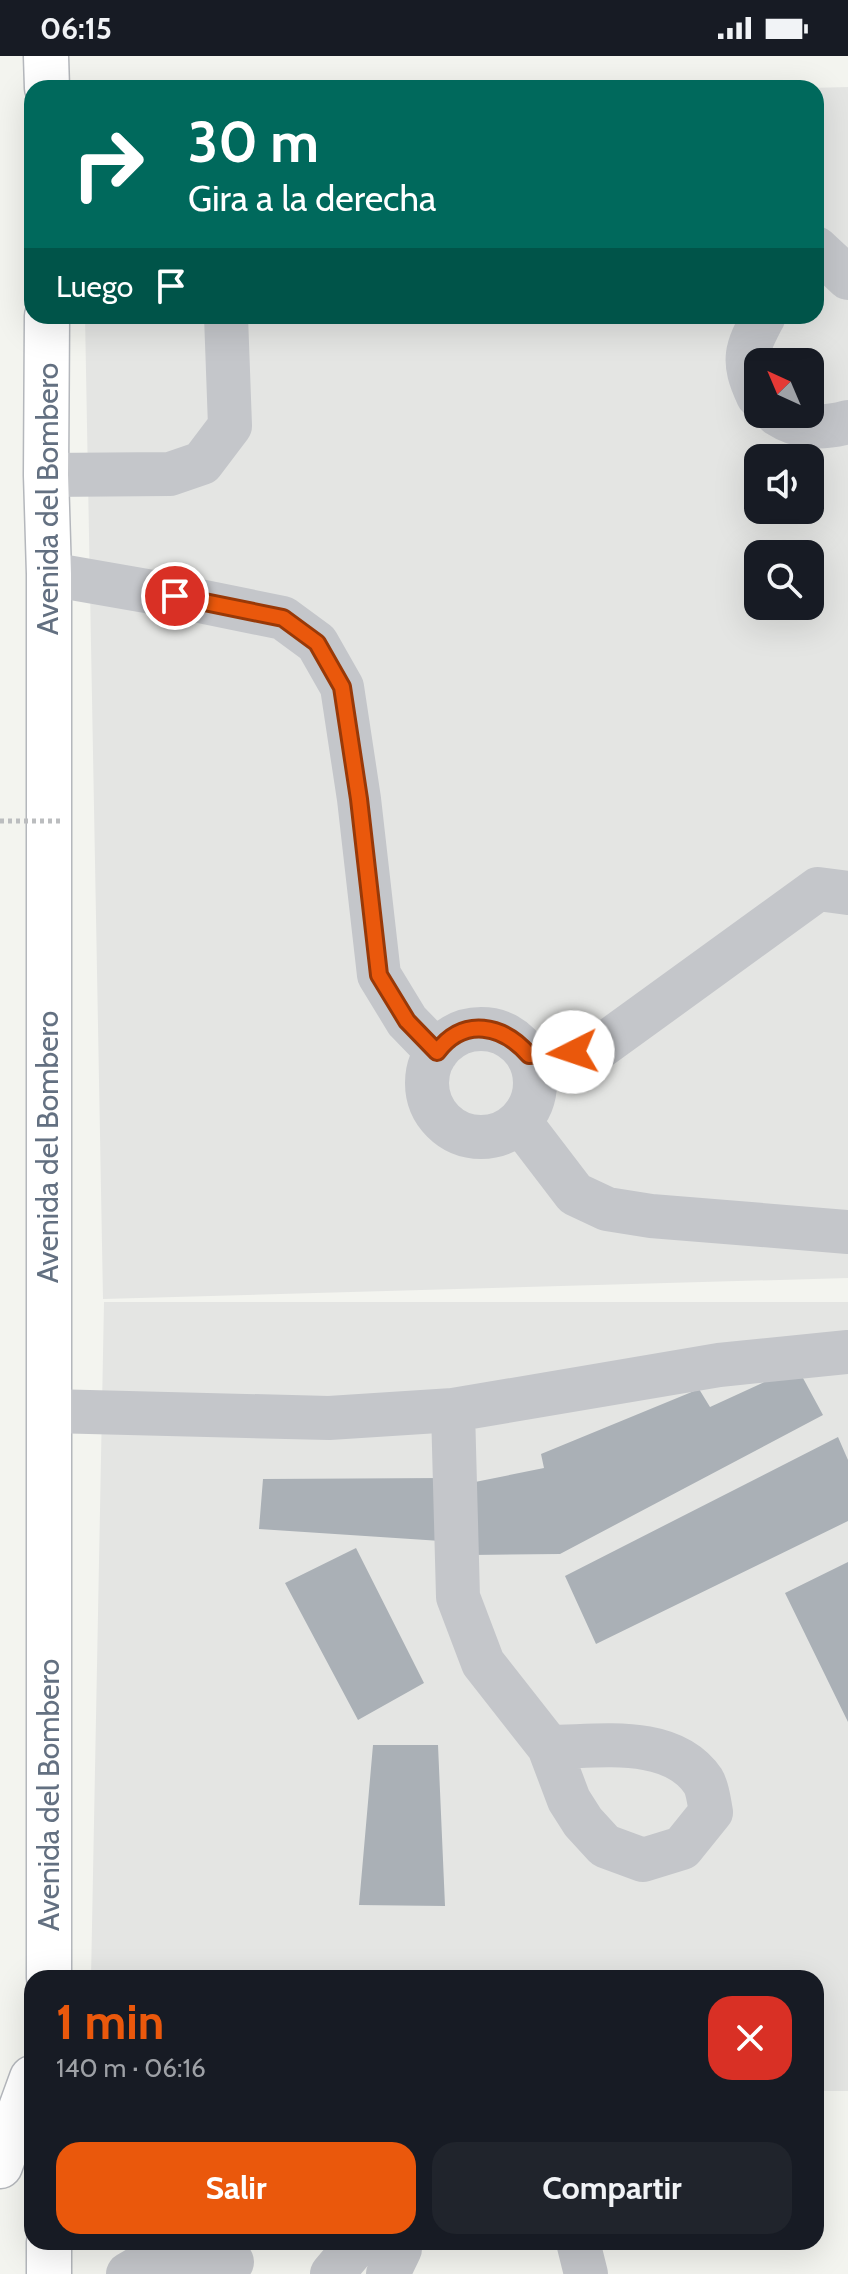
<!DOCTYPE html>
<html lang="es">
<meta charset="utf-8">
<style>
:root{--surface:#171b24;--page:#20242c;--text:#f1f3f6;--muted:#9ea1a6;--accent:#ea580c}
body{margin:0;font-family:Cabin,sans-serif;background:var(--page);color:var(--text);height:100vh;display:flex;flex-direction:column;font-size:30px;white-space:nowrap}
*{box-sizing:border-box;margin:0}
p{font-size:26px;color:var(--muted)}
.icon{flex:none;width:44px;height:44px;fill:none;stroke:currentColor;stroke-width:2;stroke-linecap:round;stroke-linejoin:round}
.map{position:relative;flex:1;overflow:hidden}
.details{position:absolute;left:24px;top:1914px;width:800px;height:280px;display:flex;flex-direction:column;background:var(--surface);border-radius:24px;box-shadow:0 8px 32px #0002}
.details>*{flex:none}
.banner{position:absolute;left:24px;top:24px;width:800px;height:244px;border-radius:24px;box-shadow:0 8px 32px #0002;background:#00695c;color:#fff;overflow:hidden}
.needle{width:52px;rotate:316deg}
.controls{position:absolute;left:744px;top:292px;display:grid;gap:16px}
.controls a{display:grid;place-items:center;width:80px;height:80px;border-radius:16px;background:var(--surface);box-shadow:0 8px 32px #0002;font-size:40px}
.pin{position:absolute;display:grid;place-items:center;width:68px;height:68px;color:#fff;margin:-34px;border:4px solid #fff;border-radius:50%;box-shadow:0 2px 8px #0007}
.me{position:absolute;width:88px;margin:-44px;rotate:266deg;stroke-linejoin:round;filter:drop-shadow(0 0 6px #0008)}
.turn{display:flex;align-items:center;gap:28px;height:168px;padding:0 32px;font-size:36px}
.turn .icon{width:104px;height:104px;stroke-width:2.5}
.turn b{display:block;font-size:56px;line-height:68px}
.then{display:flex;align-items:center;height:76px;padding:0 32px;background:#0003;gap:16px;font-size:30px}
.round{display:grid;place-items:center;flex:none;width:84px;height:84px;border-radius:24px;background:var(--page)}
.headline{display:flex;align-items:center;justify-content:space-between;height:136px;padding:0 32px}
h1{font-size:48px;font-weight:700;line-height:60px;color:var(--accent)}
.primary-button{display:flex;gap:16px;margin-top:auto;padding:16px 32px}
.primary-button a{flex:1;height:92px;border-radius:24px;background:var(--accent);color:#fff;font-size:32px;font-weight:700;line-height:92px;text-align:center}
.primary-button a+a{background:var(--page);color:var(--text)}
.status{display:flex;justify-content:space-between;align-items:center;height:56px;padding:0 40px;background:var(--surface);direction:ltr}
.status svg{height:22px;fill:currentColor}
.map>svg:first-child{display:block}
.built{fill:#e4e5e3;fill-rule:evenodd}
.building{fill:#aab0b6}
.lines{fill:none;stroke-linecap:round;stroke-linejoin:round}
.major-casing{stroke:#b4b7bc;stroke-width:47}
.minor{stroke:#c4c6ca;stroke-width:44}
.major{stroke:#fff;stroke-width:44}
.path-bridge{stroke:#bbbdbf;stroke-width:5;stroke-dasharray:4 4;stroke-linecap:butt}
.route-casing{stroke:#983908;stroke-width:20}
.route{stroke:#ea580c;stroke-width:14}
.labels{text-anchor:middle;stroke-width:8;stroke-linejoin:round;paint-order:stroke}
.street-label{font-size:30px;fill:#637081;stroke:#fff}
</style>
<div class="status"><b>06:15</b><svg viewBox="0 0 49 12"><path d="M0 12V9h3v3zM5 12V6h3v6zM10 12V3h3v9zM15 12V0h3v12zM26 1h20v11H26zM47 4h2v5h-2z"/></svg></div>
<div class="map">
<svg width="848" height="2218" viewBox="0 0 848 2218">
<rect width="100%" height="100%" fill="#f3f4ef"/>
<!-- built -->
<path class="built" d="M848 31V1222L103 1243 85 260H816V32H810ZM758 306H810V358H758ZM758 402H810V454H758ZM758 498H810V550H758Z
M104 1246H848V2035H816V1922H91Z"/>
<!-- building -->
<path class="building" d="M797 1311 823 1359 560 1498 471 1499 465 1428 544 1412 541 1398 699 1333 710 1351Z
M838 1381 848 1404V1465L596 1588 565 1520Z
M444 1422 441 1485 259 1473 263 1423Z
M356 1492 424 1627 358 1664 285 1527Z
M848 1506V1666L785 1537Z
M373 1689H438L445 1850 359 1849Z"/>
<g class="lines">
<defs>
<path id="major" d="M46 0 47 32
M47 260 46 419 49 518V1922
M0 2110 32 2022
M49 2186V2218"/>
</defs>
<!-- major casing -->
<use href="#major" class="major-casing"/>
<!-- minor -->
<path class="minor" d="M816 192 848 222
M758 340C741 304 746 293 764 260
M777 358C800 373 822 373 848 366
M46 419 170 418 202 407 230 370 226 260
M49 518 175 540 283 562 317 587 342 631 359 743 379 919 407 965 437 996
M427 1027a54 54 0 1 1 108 0a54 54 0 1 1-108 0Z
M529 999 596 994 818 833 848 837
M520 1066 575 1138 607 1153 651 1160 848 1176
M453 1354 458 1541 483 1607 549 1691 569 1744 583 1766 605 1790 643 1804 682 1792 711 1756C709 1746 708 1733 703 1725 671 1678 598 1691 549 1691
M50 1355 329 1362 453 1354 719 1309 848 1296
M578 2186 586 2218
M128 2218 147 2207 232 2206
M332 2218 359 2186
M388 2218 400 2193V2186"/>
<!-- major -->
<use href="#major" class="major"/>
<!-- path-bridge -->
<path class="path-bridge" d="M0 765H64"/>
</g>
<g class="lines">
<defs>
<path id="route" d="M175 540 283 562 317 587 342 631 359 743 379 919 407 965 437 996C464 960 503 969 529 999L573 996"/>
</defs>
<!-- route casing -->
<use href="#route" class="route-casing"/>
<!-- route -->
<use href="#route" class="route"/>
</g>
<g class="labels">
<!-- street labels -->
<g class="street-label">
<text transform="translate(48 443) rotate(-90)" y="10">Avenida del Bombero</text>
<text transform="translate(48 1091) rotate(-90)" y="10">Avenida del Bombero</text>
<text transform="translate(49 1739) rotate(-90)" y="10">Avenida del Bombero</text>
</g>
</g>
</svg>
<div class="controls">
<a><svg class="needle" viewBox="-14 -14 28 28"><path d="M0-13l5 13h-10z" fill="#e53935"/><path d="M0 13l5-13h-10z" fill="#9ea1a6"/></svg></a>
<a><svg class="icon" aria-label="sound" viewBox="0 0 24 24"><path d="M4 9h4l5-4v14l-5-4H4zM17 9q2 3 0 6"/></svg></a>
<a><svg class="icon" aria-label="search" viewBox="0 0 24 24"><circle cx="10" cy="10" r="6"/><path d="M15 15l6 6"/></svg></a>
</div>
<div class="pin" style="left:175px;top:540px;background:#d93025"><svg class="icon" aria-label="arrive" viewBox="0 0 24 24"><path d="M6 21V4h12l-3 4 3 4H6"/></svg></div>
<svg class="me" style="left:573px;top:996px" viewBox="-20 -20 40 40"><circle r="19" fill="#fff"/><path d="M0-13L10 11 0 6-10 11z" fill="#ea580c"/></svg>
<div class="banner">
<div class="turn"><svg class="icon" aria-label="right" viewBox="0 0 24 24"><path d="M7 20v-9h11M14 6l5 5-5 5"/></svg><div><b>30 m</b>Gira a la derecha</div></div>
<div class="then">Luego<svg class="icon" aria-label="arrive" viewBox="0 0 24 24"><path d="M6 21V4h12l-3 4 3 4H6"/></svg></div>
</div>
<section class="details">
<div class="headline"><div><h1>1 min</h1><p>140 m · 06:16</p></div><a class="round" style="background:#d93025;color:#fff"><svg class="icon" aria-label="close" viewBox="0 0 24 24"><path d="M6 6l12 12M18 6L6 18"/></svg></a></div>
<div class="primary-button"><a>Salir</a><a>Compartir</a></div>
</section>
</div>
